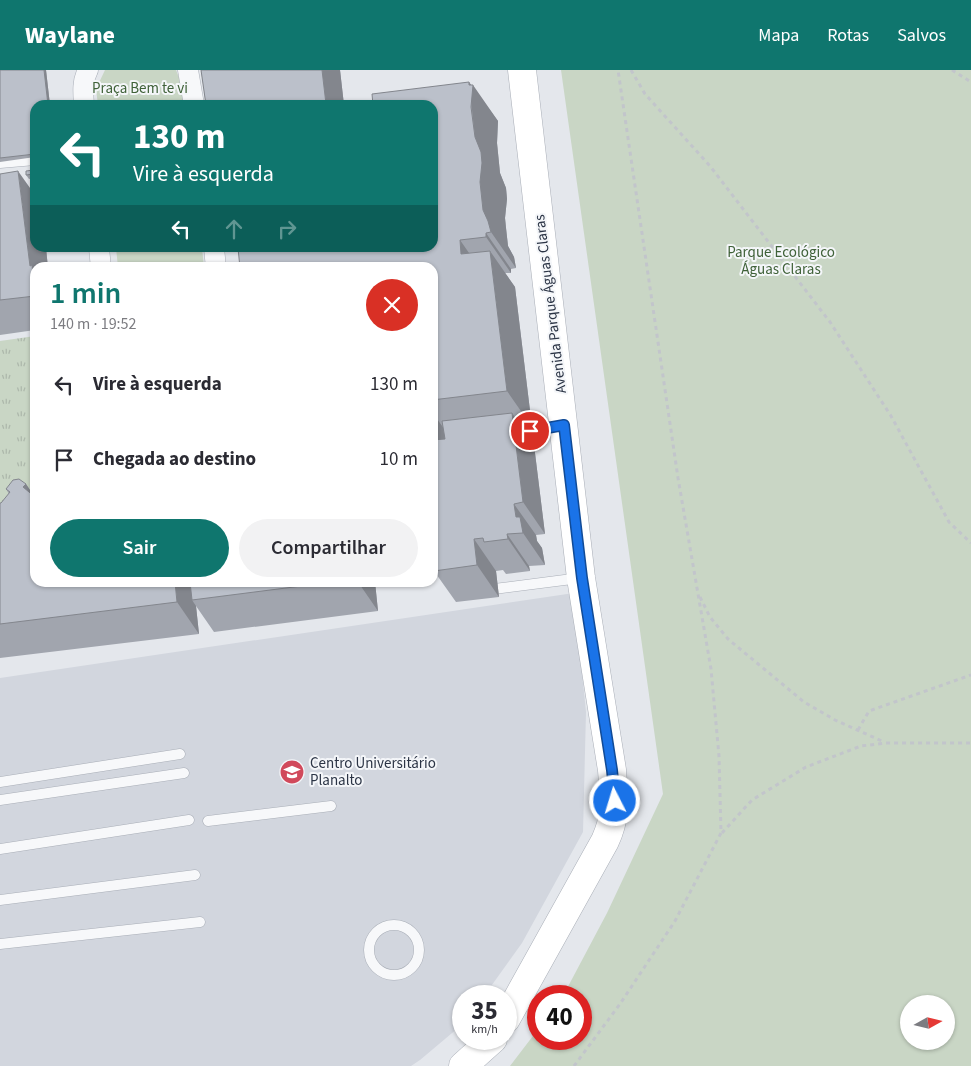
<!DOCTYPE html>
<html lang="pt">
<meta charset="utf-8">
<style>
:root{--surface:#fff;--page:#f2f2f3;--text:#2b2b33;--muted:#7c7c81;--accent:#0f766e}
body{margin:0;font-family:"Source Sans 3",sans-serif;background:var(--page);color:var(--text);height:100vh;display:flex;flex-direction:column;font-size:19px;white-space:nowrap}
*{box-sizing:border-box;margin:0}
p{font-size:16px;color:var(--muted)}
.icon{flex:none;width:28px;height:28px;fill:none;stroke:currentColor;stroke-width:2;stroke-linecap:round;stroke-linejoin:round}
.map{position:relative;flex:1;overflow:hidden}
.details{position:absolute;left:30px;top:192px;width:408px;height:325px;display:flex;flex-direction:column;background:var(--surface);border-radius:15px;box-shadow:0 1px 4px #0004}
.details>*{flex:none}
.guide{position:absolute;left:30px;top:30px;width:408px;height:152px;border-radius:15px;box-shadow:0 1px 4px #0004;background:#0f766e;color:#fff;overflow:hidden}
.needle{width:32px;rotate:82deg}
.tools{position:absolute;left:900px;top:925px;display:grid;gap:10px}
.tools a{display:grid;place-items:center;width:55px;height:55px;border-radius:50%;background:var(--surface);box-shadow:0 1px 4px #0004;font-size:25px}
.speed{position:absolute;left:452px;top:915px;display:flex;gap:10px;font-size:25px;font-weight:700;text-align:center}
.speed>*{display:grid;place-content:center;width:65px;height:65px;border-radius:50%;background:var(--surface);box-shadow:0 1px 4px #0004;line-height:1}
.speed small{font-size:12px;font-weight:400}
.speed .limit{border:8px solid #d22;background:#fff;color:#111}
.pin{position:absolute;display:grid;place-items:center;width:42px;height:42px;color:#fff;margin:-21px;border:2px solid #fff;border-radius:50%;box-shadow:0 1px 5px #0007}
.me{position:absolute;width:55px;margin:-28px;rotate:355deg;stroke-linejoin:round;filter:drop-shadow(0 0 4px #0008)}
.turn{display:flex;align-items:center;gap:18px;height:105px;padding:0 20px;font-size:22px}
.turn .icon{width:65px;height:65px;stroke-width:2.5}
.turn b{display:block;font-size:35px;line-height:42px}
.lanes{display:flex;align-items:center;height:48px;padding:0 20px;background:#0003;justify-content:center;gap:25px;direction:ltr}
.lanes .off{opacity:.35}
.round{display:grid;place-items:center;flex:none;width:52px;height:52px;border-radius:26px;background:var(--page)}
.head{display:flex;align-items:center;justify-content:space-between;height:85px;padding:0 20px}
h1{font-size:30px;font-weight:600;line-height:38px;color:var(--accent)}
.button{display:flex;gap:10px;margin-top:auto;padding:10px 20px}
.button a{flex:1;height:58px;border-radius:30px;background:var(--accent);color:#fff;font-size:20px;font-weight:600;line-height:58px;text-align:center}
.button a+a{background:var(--page);color:var(--text)}
ul{padding:0;list-style:none}
li{display:flex;align-items:center;gap:15px;height:75px;padding:0 20px}
li div{flex:1}
li b{display:block;font-size:19px}
li em{font-style:normal}
header{display:flex;align-items:center;gap:30px;box-sizing:border-box;height:70px;padding:0 25px;background:var(--accent);color:#fff}
header strong{font-size:24px}
nav{display:flex;gap:28px;margin-inline-start:auto;font-size:18px}
.map>svg:first-child{display:block}
.built{fill:#d2d6de}
.grass{fill:url(#grass-tufts)}
.park{fill:#c9d6c5;fill-rule:evenodd}
.lines{fill:none;stroke-linecap:round;stroke-linejoin:round}
.lane-casing{stroke:#a9aeb7;stroke-width:11}
.street-casing{stroke:#a9aeb7;stroke-width:21}
.secondary-casing{stroke:#a9aeb7;stroke-width:29}
.path{stroke:#c2c5cb;stroke-width:3;stroke-dasharray:4 4;stroke-linecap:butt}
.lane{stroke:#f7f8fa;stroke-width:10}
.street{stroke:#f7f8fa;stroke-width:20}
.secondary{stroke:#fff;stroke-width:28}
.wall{fill:#a1a5ae}
.shaded-wall{fill:#83868d}
.building{fill:#bbc0ca;stroke:#83868d}
.route-casing{stroke:#114b97;stroke-width:12}
.route{stroke:#1a73e8;stroke-width:9}
.labels{text-anchor:middle;stroke-width:4;stroke-linejoin:round;paint-order:stroke}
.park-label{font-size:15px;fill:#3f6138;stroke:#f4f6f9}
.street-label{font-size:15px;fill:#2b3445;stroke:#f4f6f9}
.poi-label{font-size:15px;fill:#2b3445;stroke:#f4f6f9;text-anchor:start}
</style>
<header>
<strong>Waylane</strong>
<nav><a>Mapa</a><a>Rotas</a><a>Salvos</a></nav>
</header>
<div class="map">
<svg width="971" height="996" viewBox="0 0 971 996">
<defs>
<pattern id="grass-tufts" width="24" height="20" patternUnits="userSpaceOnUse" patternTransform="scale(1.25)"><rect width="24" height="20" fill="#c9d6c5"/><path d="M3 7l-1-3M5 7V3M7 7l1-3M15 17l-1-3M17 17v-4M19 17l1-3" fill="none" stroke="#adb8ab"/></pattern>
</defs>
<rect width="100%" height="100%" fill="#e4e7ec"/>
<!-- built -->
<path class="built" d="M574 523 586 642 583 762 522 873 484 926H464V953L420 990 411 996H0V608Z"/>
<!-- grass -->
<path class="grass" d="M35 266V428L0 433V271Z"/>
<!-- park -->
<path class="park" d="M105 0H176L182 15 185 35H98L96 19Z
M561 0H971V996H510L539 958V969H581V926H563L607 843 663 724ZM909 934H946V971H909Z
M116 178H202L204 197H118Z"/>
<g class="lines">
<defs>
<path id="lane" d="M0 93 35 90
M512 364 562 355
M486 520 580 508
M0 712 180 684
M0 730 184 703
M208 751 331 736
M0 779 189 750
M0 830 195 805
M369 880a25 25 0 1 1 50 0a25 25 0 1 1-50 0Z
M0 874 200 852"/>
<path id="street" d="M188 0 194 35
M84 35C83 22 82 11 88 0
M99 178 101 198
M214 178 216 198"/>
<path id="secondary" d="M506 949 605 771C617 745 614 728 612 700L581 508 522 0
M463 996 493 969"/>
</defs>
<!-- lane casing -->
<use href="#lane" class="lane-casing"/>
<!-- street casing -->
<use href="#street" class="street-casing"/>
<!-- secondary casing -->
<use href="#secondary" class="secondary-casing"/>
<!-- path -->
<path class="path" d="M631 0 645 24 710 96 830 252 891 346 949 452 971 473
M952 0 971 12
M700 527 710 547 728 569 804 632 835 650 884 672
M858 660 869 641 971 605
M722 763 752 730 806 697 861 676 886 673H971
M574 996 620 934 675 851 721 763 719 686 711 599 678 408 618 0"/>
<!-- lane -->
<use href="#lane" class="lane"/>
<!-- street -->
<use href="#street" class="street"/>
<!-- secondary -->
<use href="#secondary" class="secondary"/>
</g>
<!-- wall -->
<path class="wall" d="M0 0H46L50 35H35V87L0 92Z
M201 0H340L344 35H206Z
M469 12 498 51 497 73 500 103 506 118 507 129 505 148 506 158 508 176 514 187 516 198 511 199V203H505L515 217 532 357 523 358 534 375 545 464 536 465 537 471 542 478 545 495 529 496 530 501 506 504 503 500 496 501 499 527 456 532 434 501 432 490V178Z
M34 100 35 102V108L29 109 26 105Z
M0 104 46 178 48 198H35V260L0 265Z
M26 414 35 427V512H375L378 541 214 562 196 536 199 564 0 588V433H1L9 424 6 419Z"/>
<!-- shaded-wall -->
<path class="shaded-wall" d="M44 0H46L50 35H48Z
M322 0H340L344 35H327L326 34Z
M469 12 473 18V15L498 51 497 73 500 103 506 118 507 129 505 148 506 158 508 176 514 187 516 198 491 162 483 140Z
M18 101 35 125V178H46L48 198H35V223L30 196Z
M486 163 511 199V203L486 167Z
M460 170 485 206 461 184Z
M490 181 515 217 532 357 507 321Z
M432 342 450 367 455 402 433 371Z
M512 343 534 375 545 464 523 432Z
M26 414 35 428 23 417Z
M514 434 536 465 537 471 542 478 545 495 523 463 516 447Z
M507 464 529 496 530 501 508 469Z
M474 469 496 501 499 527 477 495Z
M175 512H193L192 530 196 536 199 564 177 532Z
M358 512H375L378 541Z"/>
<!-- building -->
<path class="building" d="M0 0H44L48 35H35V84L0 88Z
M201 0H322L326 34 314 35H265V33L251 35H206Z
M469 12V15H473L471 37 475 67 481 82 482 93 480 112 483 140 488 151 491 162 486 163V167L460 170 461 184 490 181 507 321 432 330V198H240L238 178H432V35H373L372 24Z
M34 100V104L26 105V101Z
M18 101 30 196 32 195 35 226 0 230V104Z
M512 343 523 432 514 434 516 447H520L523 463 507 464 508 469 484 472 483 468 474 469 477 495 434 501 432 490V370L445 369 442 351Z
M19 409 26 414 23 417 35 427V512H175L177 532 0 554V433H1L10 422 6 419 13 410Z
M190 512H333L192 530Z"/>
<g class="lines">
<defs>
<path id="route" d="M530 361 564 355 582 508 612 700 615 731"/>
</defs>
<!-- route casing -->
<use href="#route" class="route-casing"/>
<!-- route -->
<use href="#route" class="route"/>
</g>
<!-- icons -->
<defs>
<symbol id="university-disc" viewBox="-11 -11 22 22"><circle r="9.5" fill="#d1495b" stroke="#f4f6f9"/><path d="M0-5L7-2L0 1L-7-2ZM-4 1L0 2.5L4 1V4Q0 6-4 4Z" fill="#fff"/></symbol>
</defs>
<g fill-rule="evenodd">
<use href="#university-disc" x="278" y="688" width="28" height="28"/>
</g>
<g class="labels">
<!-- park labels -->
<g class="park-label">
<text x="140" y="23">Praça Bem te vi</text>
<text x="781" y="187">Parque Ecológico<tspan x="781" dy="17">Águas Claras</tspan></text>
</g>
<!-- street labels -->
<g class="street-label">
<text transform="translate(550 234) rotate(-97)" y="5">Avenida Parque Águas Claras</text>
</g>
<!-- poi labels -->
<g class="poi-label">
<text x="310" y="698">Centro Universitário<tspan x="310" dy="17">Planalto</tspan></text>
</g>
</g>
</svg>
<div class="tools">
<a><svg class="needle" viewBox="-14 -14 28 28"><path d="M0-13l5 13h-10z" fill="#e53935"/><path d="M0 13l5-13h-10z" fill="#7c7c81"/></svg></a>
</div>
<div class="speed"><div>35<small>km/h</small></div><div class="limit">40</div></div>
<div class="pin" style="left:530px;top:361px;background:#d93025"><svg class="icon" aria-label="arrive" viewBox="0 0 24 24"><path d="M6 21V4h12l-3 4 3 4H6"/></svg></div>
<svg class="me" style="left:615px;top:731px" viewBox="-20 -20 40 40"><circle r="17" fill="#1a73e8" stroke="#fff" stroke-width="3"/><path d="M0-11L8 9 0 5-8 9z" fill="#fff"/></svg>
<div class="guide">
<div class="turn"><svg class="icon" aria-label="left" viewBox="0 0 24 24"><path d="M17 20v-9H6M10 6l-5 5 5 5"/></svg><div><b>130 m</b>Vire à esquerda</div></div>
<div class="lanes"><svg class="icon" aria-label="left" viewBox="0 0 24 24"><path d="M17 20v-9H6M10 6l-5 5 5 5"/></svg><svg class="icon off" aria-label="ahead" viewBox="0 0 24 24"><path d="M12 20V5M6 11l6-6 6 6"/></svg><svg class="icon off" aria-label="right" viewBox="0 0 24 24"><path d="M7 20v-9h11M14 6l5 5-5 5"/></svg></div>
</div>
<section class="details">
<div class="head"><div><h1>1 min</h1><p>140 m · 19:52</p></div><a class="round" style="background:#d93025;color:#fff"><svg class="icon" aria-label="close" viewBox="0 0 24 24"><path d="M6 6l12 12M18 6L6 18"/></svg></a></div>
<ul>
<li><svg class="icon" aria-label="left" viewBox="0 0 24 24"><path d="M17 20v-9H6M10 6l-5 5 5 5"/></svg><div><b>Vire à esquerda</b></div><em>130 m</em></li>
<li><svg class="icon" aria-label="arrive" viewBox="0 0 24 24"><path d="M6 21V4h12l-3 4 3 4H6"/></svg><div><b>Chegada ao destino</b></div><em>10 m</em></li>
</ul>
<div class="button"><a>Sair</a><a>Compartilhar</a></div>
</section>
</div>
